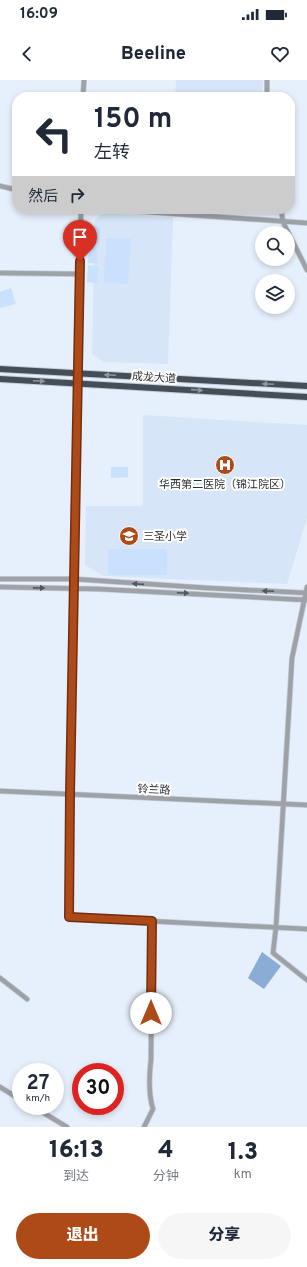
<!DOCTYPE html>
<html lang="zh">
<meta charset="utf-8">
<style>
:root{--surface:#fff;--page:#f6f6f7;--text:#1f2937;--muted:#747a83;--accent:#ae4918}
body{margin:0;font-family:Overpass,"Noto Sans SC",sans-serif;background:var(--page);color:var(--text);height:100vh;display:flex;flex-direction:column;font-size:15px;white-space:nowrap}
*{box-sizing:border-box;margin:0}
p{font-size:13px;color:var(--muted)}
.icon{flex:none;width:22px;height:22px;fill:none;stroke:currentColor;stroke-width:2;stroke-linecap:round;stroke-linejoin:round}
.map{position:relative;height:1047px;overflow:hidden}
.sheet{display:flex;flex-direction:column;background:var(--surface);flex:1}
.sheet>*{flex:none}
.top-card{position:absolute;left:12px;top:12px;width:283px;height:122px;border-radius:16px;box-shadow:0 2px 6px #0003;background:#fff;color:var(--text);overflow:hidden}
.fabs{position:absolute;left:255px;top:146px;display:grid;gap:8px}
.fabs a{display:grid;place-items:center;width:40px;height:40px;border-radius:50%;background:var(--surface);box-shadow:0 2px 6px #0003;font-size:20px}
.speed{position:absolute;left:12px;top:983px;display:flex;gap:8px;font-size:20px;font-weight:700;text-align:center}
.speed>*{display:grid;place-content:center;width:52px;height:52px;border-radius:50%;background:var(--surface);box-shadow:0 2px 6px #0003;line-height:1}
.speed small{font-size:10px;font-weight:400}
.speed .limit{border:6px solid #d22;background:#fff;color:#111}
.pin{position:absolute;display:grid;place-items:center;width:34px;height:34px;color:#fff;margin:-41px -17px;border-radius:50% 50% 50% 0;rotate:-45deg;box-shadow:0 0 4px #0007}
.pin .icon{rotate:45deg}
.me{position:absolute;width:44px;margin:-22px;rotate:0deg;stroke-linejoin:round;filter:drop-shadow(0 0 3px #0008)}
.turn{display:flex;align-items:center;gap:14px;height:84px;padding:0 16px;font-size:18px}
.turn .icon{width:52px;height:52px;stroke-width:2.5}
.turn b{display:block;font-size:28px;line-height:34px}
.then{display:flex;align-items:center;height:38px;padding:0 16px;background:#0003;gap:8px;font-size:15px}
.eta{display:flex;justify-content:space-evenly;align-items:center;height:68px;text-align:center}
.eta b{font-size:24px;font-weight:800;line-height:28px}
.primary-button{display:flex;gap:8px;margin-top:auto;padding:8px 16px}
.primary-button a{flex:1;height:46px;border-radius:24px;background:var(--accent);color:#fff;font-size:16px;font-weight:800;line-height:46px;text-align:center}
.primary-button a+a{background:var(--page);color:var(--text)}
.status{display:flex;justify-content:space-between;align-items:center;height:28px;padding:0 20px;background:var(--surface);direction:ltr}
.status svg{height:11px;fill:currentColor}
header{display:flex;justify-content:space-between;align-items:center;height:52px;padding:0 16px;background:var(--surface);font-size:18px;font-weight:800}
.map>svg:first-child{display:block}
.built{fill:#d6e5f7}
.green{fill:#c9e1fd}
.water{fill:#8aacd5}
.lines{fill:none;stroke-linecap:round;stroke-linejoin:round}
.minor-casing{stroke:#c4cdd8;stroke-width:6}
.highway-casing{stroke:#c4cdd8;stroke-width:8}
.minor{stroke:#9ea2a7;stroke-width:4.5}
.highway{stroke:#454e57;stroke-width:6}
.oneway{fill:#8f959a}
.oneway2{fill:#53575c}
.route-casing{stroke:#712f10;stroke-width:10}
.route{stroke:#ae4918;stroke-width:7}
.labels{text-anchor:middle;stroke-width:4;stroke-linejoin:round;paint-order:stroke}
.street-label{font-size:11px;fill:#2b2f33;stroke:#fff}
.poi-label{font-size:11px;fill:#2b2f33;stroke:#fff}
</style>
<div class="status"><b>16:09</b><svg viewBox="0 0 49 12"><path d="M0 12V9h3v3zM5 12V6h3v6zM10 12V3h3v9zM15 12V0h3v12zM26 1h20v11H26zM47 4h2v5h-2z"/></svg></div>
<header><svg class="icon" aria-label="back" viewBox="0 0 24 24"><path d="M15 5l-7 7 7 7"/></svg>Beeline<svg class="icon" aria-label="heart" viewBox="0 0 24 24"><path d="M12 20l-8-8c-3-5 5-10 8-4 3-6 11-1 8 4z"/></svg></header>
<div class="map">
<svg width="307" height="1047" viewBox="0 0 307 1047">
<rect width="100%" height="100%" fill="#e6f0fc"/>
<!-- built -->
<path class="built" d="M176 0H263L262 17H175Z
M103 133 173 137 168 284 104 282 92 274 95 140Z
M143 335 307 345V438L287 504 104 496 85 485 86 426H143Z"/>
<!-- green -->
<path class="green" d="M90 146 100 147 99 164 89 163Z
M106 158 131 159 128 204 104 202Z
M89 166 98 167 97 183H88Z
M88 185 98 186 97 203 87 202Z
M11 208 16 224 0 228V212Z
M111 387H128V397L111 398Z
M108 469H167V495H108Z"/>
<!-- water -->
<path class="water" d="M262 872 281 886 264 909 248 898Z"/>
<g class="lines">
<defs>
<path id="minor" d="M83 17 84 0
M267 17V0
M0 106 17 110
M81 129 70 714 69 837 307 849
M105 129 307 143
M281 129 283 142 307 190
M0 193 80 194
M0 499H74L208 508 307 513
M0 507 98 509 307 520
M0 711 307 725
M0 898 27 919
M307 900 273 873 276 847 292 578 307 507
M0 1007 21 1020
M32 1026 67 1047
M144 1047 153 1029C148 1013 149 996 151 979L152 841"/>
<path id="highway" d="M0 289 307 306
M0 299 307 317"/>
</defs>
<!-- minor casing -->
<use href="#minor" class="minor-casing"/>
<!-- highway casing -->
<use href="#highway" class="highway-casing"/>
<!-- minor -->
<use href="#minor" class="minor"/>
<!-- highway -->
<use href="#highway" class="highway"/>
</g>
<!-- one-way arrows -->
<defs><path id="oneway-solid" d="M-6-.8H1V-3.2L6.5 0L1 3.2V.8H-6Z"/></defs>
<g class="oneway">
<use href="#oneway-solid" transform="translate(110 295) rotate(-177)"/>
<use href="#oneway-solid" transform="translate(39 301) rotate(3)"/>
<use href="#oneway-solid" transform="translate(268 304) rotate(-177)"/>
<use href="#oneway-solid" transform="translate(197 310) rotate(4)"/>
</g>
<g class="oneway2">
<use href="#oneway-solid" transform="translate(138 504) rotate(-176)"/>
<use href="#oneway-solid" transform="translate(39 508) rotate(1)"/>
<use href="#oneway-solid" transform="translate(268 511) rotate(-177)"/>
<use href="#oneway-solid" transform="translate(183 513) rotate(2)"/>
</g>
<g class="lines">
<defs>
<path id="route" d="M80 181 70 714 69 837 152 841 151 933"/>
</defs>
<!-- route casing -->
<use href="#route" class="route-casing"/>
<!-- route -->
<use href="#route" class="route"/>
</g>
<!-- icons -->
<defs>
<symbol id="hospital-disc" viewBox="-11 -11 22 22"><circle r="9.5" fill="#ae4918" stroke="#fff"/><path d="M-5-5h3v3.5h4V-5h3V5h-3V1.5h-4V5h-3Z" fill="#fff"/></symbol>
<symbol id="school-disc" viewBox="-11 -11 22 22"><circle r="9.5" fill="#ae4918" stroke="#fff"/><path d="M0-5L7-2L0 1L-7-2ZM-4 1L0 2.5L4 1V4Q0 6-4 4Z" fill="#fff"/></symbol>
</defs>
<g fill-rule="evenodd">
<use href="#hospital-disc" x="214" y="374" width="22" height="22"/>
<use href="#school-disc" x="118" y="445" width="22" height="22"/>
</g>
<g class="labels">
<!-- street labels -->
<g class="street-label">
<text transform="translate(154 297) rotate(4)" y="4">成龙大道</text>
<text transform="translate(154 709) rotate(3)" y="4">铃兰路</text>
</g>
<!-- poi labels -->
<g class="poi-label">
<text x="225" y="408">华西第二医院（锦江院区）</text>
<text x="143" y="460" text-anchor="start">三圣小学</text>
</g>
</g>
</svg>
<div class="fabs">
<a><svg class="icon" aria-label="search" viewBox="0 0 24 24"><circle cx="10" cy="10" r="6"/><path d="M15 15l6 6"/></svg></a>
<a><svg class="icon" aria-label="layers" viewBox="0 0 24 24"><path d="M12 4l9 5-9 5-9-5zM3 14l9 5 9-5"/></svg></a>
</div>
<div class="speed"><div>27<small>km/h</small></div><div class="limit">30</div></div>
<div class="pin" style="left:80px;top:181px;background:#d93025"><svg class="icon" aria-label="arrive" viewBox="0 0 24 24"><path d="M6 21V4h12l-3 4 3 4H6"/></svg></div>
<svg class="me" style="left:151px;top:933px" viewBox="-20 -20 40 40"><circle r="19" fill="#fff"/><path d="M0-13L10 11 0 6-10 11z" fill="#ae4918"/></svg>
<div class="top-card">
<div class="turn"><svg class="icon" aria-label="left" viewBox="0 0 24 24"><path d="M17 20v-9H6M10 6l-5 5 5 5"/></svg><div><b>150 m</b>左转</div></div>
<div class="then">然后<svg class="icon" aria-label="right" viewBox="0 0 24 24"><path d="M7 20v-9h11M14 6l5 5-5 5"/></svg></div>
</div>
</div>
<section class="sheet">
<div class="eta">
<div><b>16:13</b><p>到达</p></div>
<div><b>4</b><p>分钟</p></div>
<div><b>1.3</b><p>km</p></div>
</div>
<div class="primary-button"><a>退出</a><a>分享</a></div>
</section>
